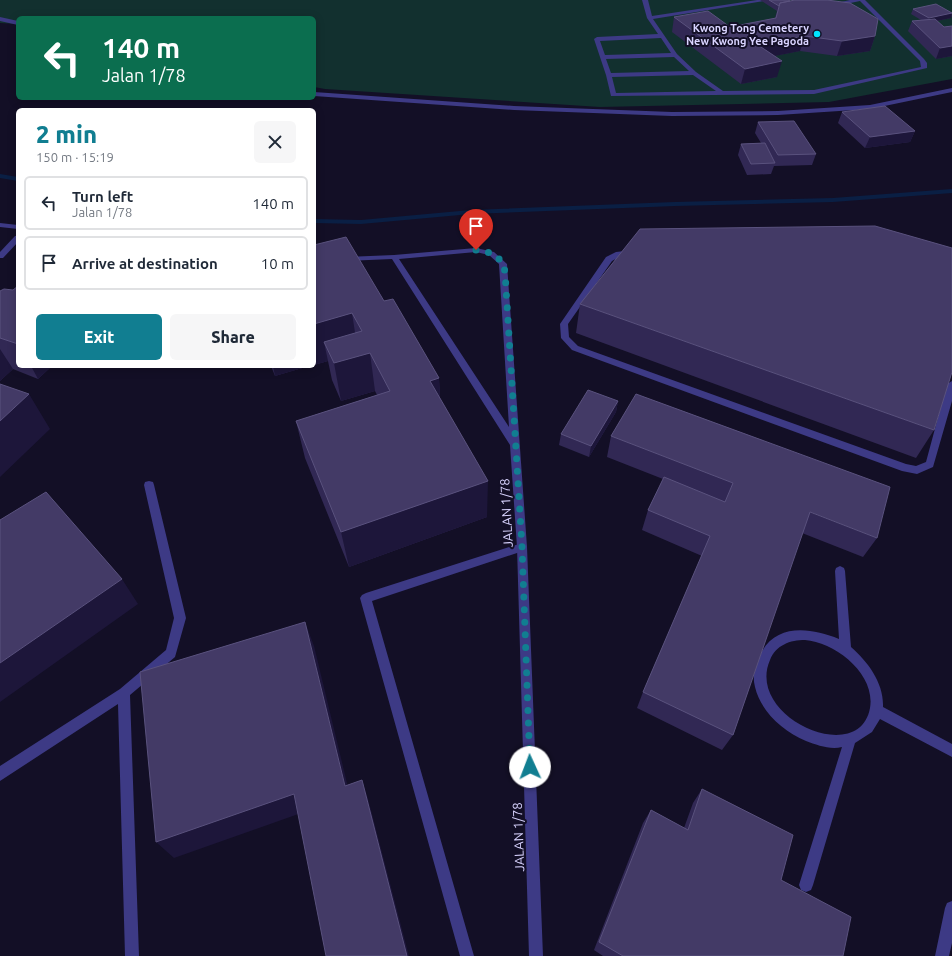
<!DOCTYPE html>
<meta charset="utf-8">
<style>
:root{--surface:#fff;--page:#f6f6f7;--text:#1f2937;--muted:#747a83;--line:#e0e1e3;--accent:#117e91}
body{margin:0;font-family:Ubuntu,sans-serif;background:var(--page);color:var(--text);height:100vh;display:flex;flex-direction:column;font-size:15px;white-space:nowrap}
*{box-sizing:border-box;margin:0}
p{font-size:13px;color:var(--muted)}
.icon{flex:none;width:22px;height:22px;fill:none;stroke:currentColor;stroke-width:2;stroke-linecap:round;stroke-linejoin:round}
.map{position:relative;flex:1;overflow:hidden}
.drawer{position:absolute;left:16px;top:108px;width:300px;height:260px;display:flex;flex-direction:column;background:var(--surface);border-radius:6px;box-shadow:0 2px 10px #0003}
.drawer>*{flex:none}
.guide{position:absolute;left:16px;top:16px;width:300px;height:84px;border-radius:6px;box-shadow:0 2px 10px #0003;background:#0b6e4f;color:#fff;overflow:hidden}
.pin{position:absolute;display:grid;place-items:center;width:34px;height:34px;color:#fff;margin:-41px -17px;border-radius:50% 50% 50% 0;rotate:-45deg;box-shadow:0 0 4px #0007}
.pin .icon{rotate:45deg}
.me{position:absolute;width:44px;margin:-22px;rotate:358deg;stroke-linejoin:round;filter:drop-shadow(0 0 3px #0008)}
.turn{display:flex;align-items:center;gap:14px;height:84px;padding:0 20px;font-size:18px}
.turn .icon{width:52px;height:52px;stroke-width:2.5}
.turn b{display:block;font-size:28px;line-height:34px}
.round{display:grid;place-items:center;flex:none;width:42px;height:42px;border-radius:6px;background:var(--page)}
.summary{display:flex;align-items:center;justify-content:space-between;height:68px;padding:0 20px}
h1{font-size:24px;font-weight:800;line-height:30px;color:var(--accent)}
.primary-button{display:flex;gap:8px;margin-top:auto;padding:8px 20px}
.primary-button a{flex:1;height:46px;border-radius:6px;background:var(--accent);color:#fff;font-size:16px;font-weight:800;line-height:46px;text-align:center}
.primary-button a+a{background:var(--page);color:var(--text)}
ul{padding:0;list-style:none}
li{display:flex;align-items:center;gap:12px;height:54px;margin:0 8px 6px;padding:0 12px;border:2px solid var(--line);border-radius:6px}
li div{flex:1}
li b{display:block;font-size:15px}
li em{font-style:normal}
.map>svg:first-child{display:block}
.green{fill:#12302f}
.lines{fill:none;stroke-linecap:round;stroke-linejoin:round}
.stream{fill:#0a1f44;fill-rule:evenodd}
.service{fill:#3d3a85;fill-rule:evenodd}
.minor{fill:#3d3a85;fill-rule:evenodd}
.wall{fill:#312854}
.shaded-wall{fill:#1d163a}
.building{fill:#433a66;stroke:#5a527e}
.route{stroke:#117e91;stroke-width:7;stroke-dasharray:0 12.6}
.poi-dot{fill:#00e5ff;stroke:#130f26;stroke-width:1.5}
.labels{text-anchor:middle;stroke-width:4;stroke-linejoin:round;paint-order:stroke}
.far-poi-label{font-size:11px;font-weight:bold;fill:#d9d4ff;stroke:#130f26;text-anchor:end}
.street-label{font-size:13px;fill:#d9d4ff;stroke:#130f26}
</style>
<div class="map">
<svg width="952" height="956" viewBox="0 0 952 956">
<rect width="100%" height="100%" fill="#130f26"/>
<!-- green -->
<path class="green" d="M0 0H952V79L829 102 600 107 325 89 314 87V18H18V24L0 23Z"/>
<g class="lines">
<!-- stream -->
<path class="stream" d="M0 174 18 177V181L0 178Z
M952 189V193L833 202 675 206 471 214 361 224 314 223V219L361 220 471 210 675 202 833 198Z"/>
<!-- service -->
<path class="service" d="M642 0H648L652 16 757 0H770L653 19 677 54 696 72 723 91 814 90 921 67 920 61 860 1 831 7 828 5 850 0H865L924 59 927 63V68L814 94 611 96 606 75 594 39 597 37 658 34 647 18ZM661 38 671 53 605 55 600 41ZM674 57 689 71 611 73 606 59ZM693 75 716 91 616 93 612 77Z
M0 17 18 21V25L0 21Z
M952 88V92L870 109 778 115 672 116 514 110 314 96V92L514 106 672 112 778 111 870 105Z
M634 250 638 252 637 254 621 256 612 261 568 324 569 337 578 346 906 464 916 466 926 462 947 384 952 381V401L933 467 917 474 902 471 572 350 561 338 560 324 606 257 616 252Z
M149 481 153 482 154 485 186 618 175 657 130 695 139 956H125L118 704 0 781V766L120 689 166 650 174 618 144 485 145 482Z
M522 543 526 544 527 547 526 550 372 601 474 956H460L360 598 362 595 366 593Z
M840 566 844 568 845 571 851 647C868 662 884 683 883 707L952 744V757L880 719 872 732 855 743 813 885 811 890 806 892 801 890 799 885 842 747C830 750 817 745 806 741 783 731 761 712 755 687 752 676 755 667 759 657 774 623 809 627 839 639L835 571 836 568ZM805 640C835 642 876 674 870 708 859 768 745 717 770 660 776 645 790 640 805 640Z"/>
<!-- minor -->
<path class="minor" d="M0 223 18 225V229L0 227Z
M15 236H18V242L3 258H0V252Z
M476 248 494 252 507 264 527 547 543 956H529L517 547 510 445 392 259 346 261 342 259 346 257 394 255ZM476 252 489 255 499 264 509 427 399 259Z
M952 901V943L949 956H935L945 908 947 903Z"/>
</g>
<!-- wall -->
<path class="wall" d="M760 0H788L875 36 870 51 837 56 800 51 774 56 777 77 741 84 672 32 674 17 730 27 775 18 777 11Z
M913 9 952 13V15L951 18 937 21 944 27 952 26V56L936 59 908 31 912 21 921 20 911 14Z
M842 112 915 131 910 142 865 148 838 123Z
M758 122 816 154 812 165 775 166H774L771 174 747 175 738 155 741 144 761 143 755 133Z
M314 245 384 301 439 378 440 399 487 517 349 567 305 458 296 421 377 395 375 391 341 401 332 380 328 361 314 365Z
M18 286V366H52L38 379 13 369 0 381V291L13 290Z
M580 304 934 430 916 458 576 333Z
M271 366H309L275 376Z
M618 401 616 412 589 457 559 445 561 434Z
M611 436 877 538 863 557 802 533 733 735 722 750 637 708 643 692 702 556 642 530 648 510 663 479 607 457Z
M702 789 781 880 843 956H603L594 950 643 823 651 810 684 828 693 803Z"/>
<!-- shaded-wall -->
<path class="shaded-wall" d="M952 13 951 18 927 23 929 18Z
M805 36 800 51 754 60 758 45Z
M875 36 870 51 837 56 842 41Z
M952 46V56L936 59 940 48Z
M782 61 777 77 741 84 745 69Z
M915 131 910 142 865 148 870 137Z
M352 313 358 352 324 342 328 361 314 365V324Z
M0 349 13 369 0 381Z
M370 353 375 391 341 401 334 363Z
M31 366H52L38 379Z
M273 366H309L275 376Z
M439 378 441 416 430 381Z
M29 394 50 429 0 477V421Z
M618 401 616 412 589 457 591 446Z
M488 481 487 517 349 567 341 532Z
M122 579 138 604 0 702V663Z
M305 622 314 646 352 804 345 786Z
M362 780 368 799 409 956H407Z
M294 794 304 812 174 858 156 842Z"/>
<!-- building -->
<path class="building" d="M769 0H788L790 1 780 3 779 6Z
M795 0H827L850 3 878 19 875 36 842 41 805 36 758 45 782 61 745 69 674 17 708 11 730 27 776 18 780 3Z
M936 4 952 13 929 18 913 9Z
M935 19 944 27 952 26V46L940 48 912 21Z
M885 106 915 131 870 137 842 112Z
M794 121 816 154 778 155 758 122Z
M765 143 775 163 751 164 741 144Z
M875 226 952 248V372L934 430 580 304 640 229Z
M346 237 384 301 393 299 439 378 430 381 488 481 341 532 296 421 390 391 370 353 334 363 324 342 362 331 352 313 314 324V245Z
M18 286V344L0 338V291L4 289 13 290Z
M0 384 29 394 0 421Z
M588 390 618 401 591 446 561 434Z
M636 394 890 487 877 538 810 512 733 735 643 692 710 536 648 510 664 477 725 502 733 483 611 436Z
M46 492 122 579 0 663V520Z
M305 622 345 786 362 780 407 956H326L294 794 156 842 140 672Z
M702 789 793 835 781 880 851 917 843 956H623L599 942 651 810 688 830Z"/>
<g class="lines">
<!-- route -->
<path class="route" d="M476 250C492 252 502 256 505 272L522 546 530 767"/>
</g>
<!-- markers -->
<circle class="poi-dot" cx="817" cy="34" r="4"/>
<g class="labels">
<!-- far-poi labels -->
<g class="far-poi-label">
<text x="809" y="32">Kwong Tong Cemetery<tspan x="809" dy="13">New Kwong Yee Pagoda</tspan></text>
</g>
<!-- street labels -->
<g class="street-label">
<text transform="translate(506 513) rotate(-93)" y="5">JALAN 1/78</text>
<text transform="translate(518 837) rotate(-92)" y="5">JALAN 1/78</text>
</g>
</g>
</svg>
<div class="pin" style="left:476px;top:250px;background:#d93025"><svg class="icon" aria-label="arrive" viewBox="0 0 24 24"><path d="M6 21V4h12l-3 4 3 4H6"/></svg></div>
<svg class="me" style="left:530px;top:767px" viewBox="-20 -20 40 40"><circle r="19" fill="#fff"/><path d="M0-13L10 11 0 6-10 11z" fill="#117e91"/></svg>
<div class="guide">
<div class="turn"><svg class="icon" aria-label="left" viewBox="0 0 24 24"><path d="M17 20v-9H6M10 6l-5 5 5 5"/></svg><div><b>140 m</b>Jalan 1/78</div></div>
</div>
<section class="drawer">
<div class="summary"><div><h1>2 min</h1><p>150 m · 15:19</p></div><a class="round"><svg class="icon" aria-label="close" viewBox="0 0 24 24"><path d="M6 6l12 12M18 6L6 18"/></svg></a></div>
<ul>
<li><svg class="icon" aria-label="left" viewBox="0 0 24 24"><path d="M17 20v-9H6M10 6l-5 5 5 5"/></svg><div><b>Turn left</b><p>Jalan 1/78</p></div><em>140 m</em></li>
<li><svg class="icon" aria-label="arrive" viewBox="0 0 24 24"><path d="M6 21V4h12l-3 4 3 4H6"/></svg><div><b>Arrive at destination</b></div><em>10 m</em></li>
</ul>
<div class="primary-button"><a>Exit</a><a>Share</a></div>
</section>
</div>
